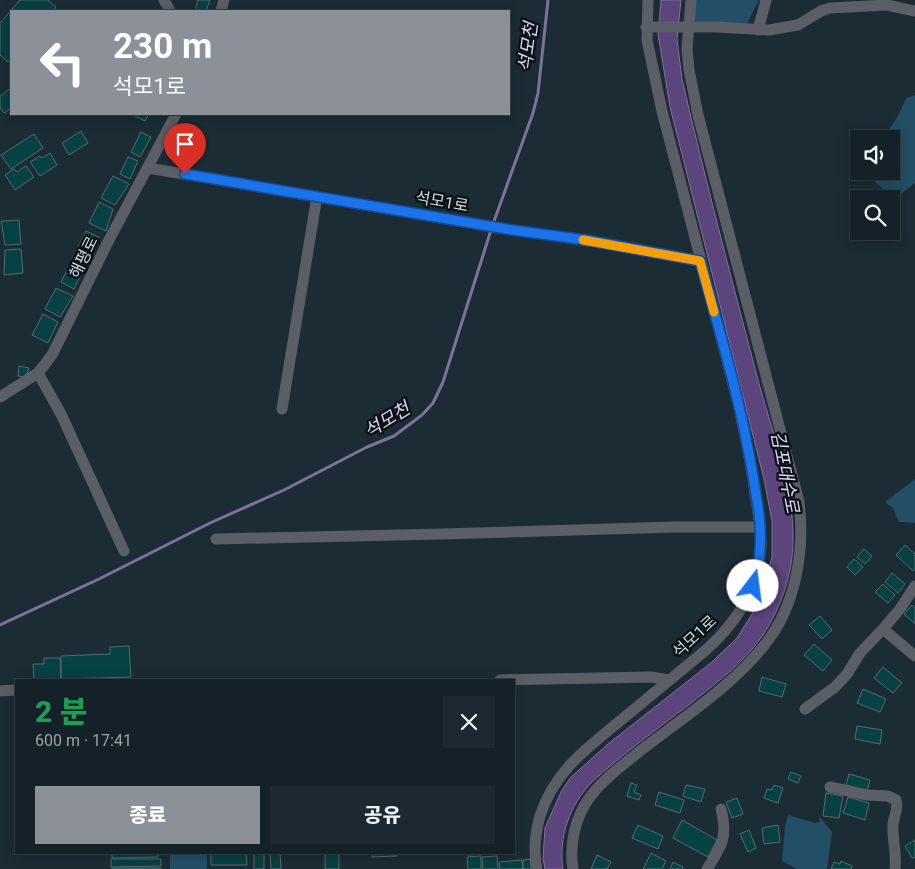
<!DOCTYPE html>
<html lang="ko">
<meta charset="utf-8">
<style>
:root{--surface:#142128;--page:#1d2930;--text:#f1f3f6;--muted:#9da3a8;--line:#333e45;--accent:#8c9099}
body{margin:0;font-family:Roboto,"Noto Sans KR",sans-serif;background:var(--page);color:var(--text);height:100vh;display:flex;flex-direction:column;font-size:19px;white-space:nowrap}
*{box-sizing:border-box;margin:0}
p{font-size:16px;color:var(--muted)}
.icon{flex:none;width:28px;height:28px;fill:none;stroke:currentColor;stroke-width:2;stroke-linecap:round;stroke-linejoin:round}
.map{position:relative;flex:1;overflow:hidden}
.panel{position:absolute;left:15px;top:679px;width:500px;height:175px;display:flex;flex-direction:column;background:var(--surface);border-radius:0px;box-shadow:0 2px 12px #0003,0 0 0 1px var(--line)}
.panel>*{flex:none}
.banner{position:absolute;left:10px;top:10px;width:500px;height:105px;border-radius:0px;box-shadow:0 2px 12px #0003,0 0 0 1px var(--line);background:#8c9099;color:#fff;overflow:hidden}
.fabs{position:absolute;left:850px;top:130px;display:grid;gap:10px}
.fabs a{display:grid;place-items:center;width:50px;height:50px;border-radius:0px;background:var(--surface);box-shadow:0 2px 12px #0003,0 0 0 1px var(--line);font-size:25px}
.pin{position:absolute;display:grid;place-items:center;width:42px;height:42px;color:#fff;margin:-51px -21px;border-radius:50% 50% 50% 0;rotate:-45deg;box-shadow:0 0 5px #0007}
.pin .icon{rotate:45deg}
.me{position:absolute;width:55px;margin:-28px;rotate:15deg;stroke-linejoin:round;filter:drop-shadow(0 0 4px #0008)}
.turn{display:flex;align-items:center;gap:18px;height:105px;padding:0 20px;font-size:22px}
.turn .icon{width:65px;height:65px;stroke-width:2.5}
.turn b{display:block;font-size:35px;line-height:42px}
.round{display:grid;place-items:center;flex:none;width:52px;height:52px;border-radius:0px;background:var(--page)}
.summary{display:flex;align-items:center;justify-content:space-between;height:85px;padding:0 20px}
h1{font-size:30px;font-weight:800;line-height:38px;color:#1e9e55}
.button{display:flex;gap:10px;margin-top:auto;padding:10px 20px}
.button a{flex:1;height:58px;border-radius:0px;background:var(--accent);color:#fff;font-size:20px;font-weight:800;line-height:58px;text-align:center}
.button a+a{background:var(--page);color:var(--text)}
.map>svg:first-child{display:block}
.green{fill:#224f66}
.water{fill:#5c447c;stroke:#7f719b}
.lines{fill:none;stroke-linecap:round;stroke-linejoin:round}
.stream{stroke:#7f719b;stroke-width:3}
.building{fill:#064144;stroke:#546c6d}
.minor{stroke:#5b5e66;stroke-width:11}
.route-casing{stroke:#114b97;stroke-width:12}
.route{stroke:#1a73e8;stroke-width:9}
.slow{stroke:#f59e0b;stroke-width:9}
.labels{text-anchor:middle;stroke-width:5;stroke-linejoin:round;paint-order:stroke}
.street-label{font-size:16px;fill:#d1dbe2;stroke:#0c1317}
.water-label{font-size:18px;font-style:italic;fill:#e3d6f9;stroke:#0c1317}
</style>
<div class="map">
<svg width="915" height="869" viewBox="0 0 915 869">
<rect width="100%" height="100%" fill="#1b2c35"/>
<!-- green -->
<path class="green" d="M695 0H759L747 24 697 22 695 21Z
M915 95V183L894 199 875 182 872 176 873 171H891V139H882C892 126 900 114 906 98Z
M915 479V523L899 522 893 508 885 502Z
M788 815 815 823 819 822 820 817 832 832 827 869H797L782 861 785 826Z
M170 853H207V869H170Z"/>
<!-- water -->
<path class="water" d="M661 0H681L677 39 682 79C705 178 731 277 757 376 771 430 794 484 793 540 793 573 781 608 763 635 744 663 716 683 690 704 657 729 623 754 592 782 570 805 558 837 563 869H545L543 859 545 828 561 792 570 778 608 744 712 662 737 638 752 614 761 595 772 557V521L764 479 670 107 658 34Z"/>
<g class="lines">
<!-- stream -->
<path class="stream" d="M493 224 533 113 538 93 548 0
M0 625 99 579 210 523 284 490 367 447 394 436 422 415 433 403 443 382 491 230"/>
</g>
<!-- building -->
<path class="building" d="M20 0H48L56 7 53 11H11V58L8 62 0 55V23Z
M198 0H210L206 11H195Z
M11 88V108L4 113 0 108V96Z
M131 114H149L145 121Z
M81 131 88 143 69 155 62 143Z
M141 132 151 137 140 157 131 152Z
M34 134 43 148 11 169 1 155Z
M50 153 57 165 40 176 30 162 40 156 42 158Z
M128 157 138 161 130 179 120 174Z
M26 166 34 177 15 190 5 175 14 169 17 172Z
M113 176 129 184 115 205 101 198Z
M99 202 113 209 106 231 89 223Z
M19 220 21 244 5 245 1 221Z
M86 231 99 237 89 258 76 251Z
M21 249 23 273 4 275 5 250Z
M71 262 84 268 74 289 61 282Z
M56 288 73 296 60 317 45 309Z
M43 314 58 322 48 343 32 335Z
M19 366 29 368 28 372 23 377 18 376Z
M905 545 915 554V569L913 571 896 555Z
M864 549 872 556 865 564 857 557Z
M854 559 863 567 855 575 847 567Z
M892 573 905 584 898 593 885 582Z
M883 584 895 595 888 603 875 592Z
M912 605 915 608V624L904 614Z
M820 616 832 630 822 639 809 625Z
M814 644 832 660 823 671 804 655Z
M129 646 131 677 61 679V656L110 654V647Z
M44 658H60L61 679 34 680 33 664H44Z
M883 667 902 683 893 693 874 678Z
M762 677 786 684 782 697 759 691Z
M863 689 886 699 880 712 857 703Z
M857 726 882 730 880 744 855 739Z
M791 772 801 776 798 783 788 779Z
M849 774 870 780 867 791 846 785Z
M631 783 637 785 634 792 641 795 639 800 627 796Z
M686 785 705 789 701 802 683 796Z
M774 785 783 788 778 803 764 798 767 789 772 790Z
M659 792 684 800 680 813 655 805Z
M826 793 843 796 839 818 823 816Z
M848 797 869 803 865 820 843 813Z
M737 798 743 814 732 818 726 802Z
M682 820 717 840 708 857 673 838Z
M638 825 663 836 658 849 632 838Z
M778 825 780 842 764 844 762 828Z
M749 830 756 848 748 852 740 834Z
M915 840V857L912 858 905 846Z
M112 852H158V857L112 858Z
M211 852H246L247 865H211Z
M254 852H264V869H254Z
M270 852H280L281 869H271Z
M325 852H339V869H325Z
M372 852H396L397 856 372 857Z
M467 852H486V854L467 855Z
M651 853 666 861 662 869H643Z
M597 855 611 862 607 869H591Z
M481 856V869H468L467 857Z
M497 856 498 869H483L482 857Z
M111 859H161V866L111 867Z
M530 859 531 869H523V860Z
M522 860 523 869H500L499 862Z
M841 861 852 866 851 869H831L834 862 840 864Z
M673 862 683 867 682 869H670Z
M112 868H161V869H112Z"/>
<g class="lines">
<!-- minor -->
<path class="minor" d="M164 0 170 11
M221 11 224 0
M646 27H717L769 30 798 25 821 11 830 8 887 5 915 11
M758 30 766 0
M148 168 499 228 602 243 700 261
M38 373 61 414 124 551
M0 397 38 373 52 355 109 240 176 114
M282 409 317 196
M216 539 442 534 674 527H760
M883 629 900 609 915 586
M500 680 651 677 670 680
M0 691 16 690
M805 709 835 687 847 674 860 653 883 629 915 656
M830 787 867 795 888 796 896 800C899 809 894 815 893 824 892 839 897 854 895 869
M537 869C533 850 535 834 540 816 555 769 590 746 626 716 653 694 679 672 706 650 736 623 759 588 761 547 761 529 758 511 755 494 751 462 744 430 737 399L662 111 647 40 648 0
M573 869C569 845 575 817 590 797 603 779 623 765 640 751 681 719 734 685 766 643 796 605 805 550 799 502L698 115 689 70 687 49 691 0
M707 869C722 846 728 837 721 809"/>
</g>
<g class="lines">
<defs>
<path id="route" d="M185 174 512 230 586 240 700 261C720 332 741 403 753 476 757 500 762 525 760 548 760 561 756 573 753 586"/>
</defs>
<!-- route casing -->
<use href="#route" class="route-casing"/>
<!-- route -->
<use href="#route" class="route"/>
<!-- slow -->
<path class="slow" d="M583 240 700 261 714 312"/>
</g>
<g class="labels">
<!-- street labels -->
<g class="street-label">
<text transform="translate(442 201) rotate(10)" y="6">석모1로</text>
<text transform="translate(83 257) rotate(-64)" y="6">해평로</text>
<text transform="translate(694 636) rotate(-43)" y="6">석모1로</text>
</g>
<!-- water labels -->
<g class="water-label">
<text transform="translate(528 47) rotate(-82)" y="6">석모천</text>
<text transform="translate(387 420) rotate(-32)" y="6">석모천</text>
<text transform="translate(785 472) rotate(79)" y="6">김포대수로</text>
</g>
</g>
</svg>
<div class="fabs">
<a><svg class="icon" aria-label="sound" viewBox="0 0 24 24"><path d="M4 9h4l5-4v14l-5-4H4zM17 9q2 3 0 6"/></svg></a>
<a><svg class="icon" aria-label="search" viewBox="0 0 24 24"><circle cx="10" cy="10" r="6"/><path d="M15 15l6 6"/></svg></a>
</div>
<div class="pin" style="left:185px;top:174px;background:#d93025"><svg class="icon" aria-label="arrive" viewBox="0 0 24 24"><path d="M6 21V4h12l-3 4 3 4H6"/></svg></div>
<svg class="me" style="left:753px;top:586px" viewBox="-20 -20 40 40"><circle r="19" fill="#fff"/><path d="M0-13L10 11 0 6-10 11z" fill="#1a73e8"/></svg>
<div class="banner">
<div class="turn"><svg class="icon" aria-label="left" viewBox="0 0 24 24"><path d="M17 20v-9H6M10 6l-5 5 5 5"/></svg><div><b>230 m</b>석모1로</div></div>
</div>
<section class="panel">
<div class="summary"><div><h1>2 분</h1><p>600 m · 17:41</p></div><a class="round"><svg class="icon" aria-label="close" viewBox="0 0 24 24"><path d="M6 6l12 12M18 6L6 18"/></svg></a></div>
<div class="button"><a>종료</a><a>공유</a></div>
</section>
</div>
